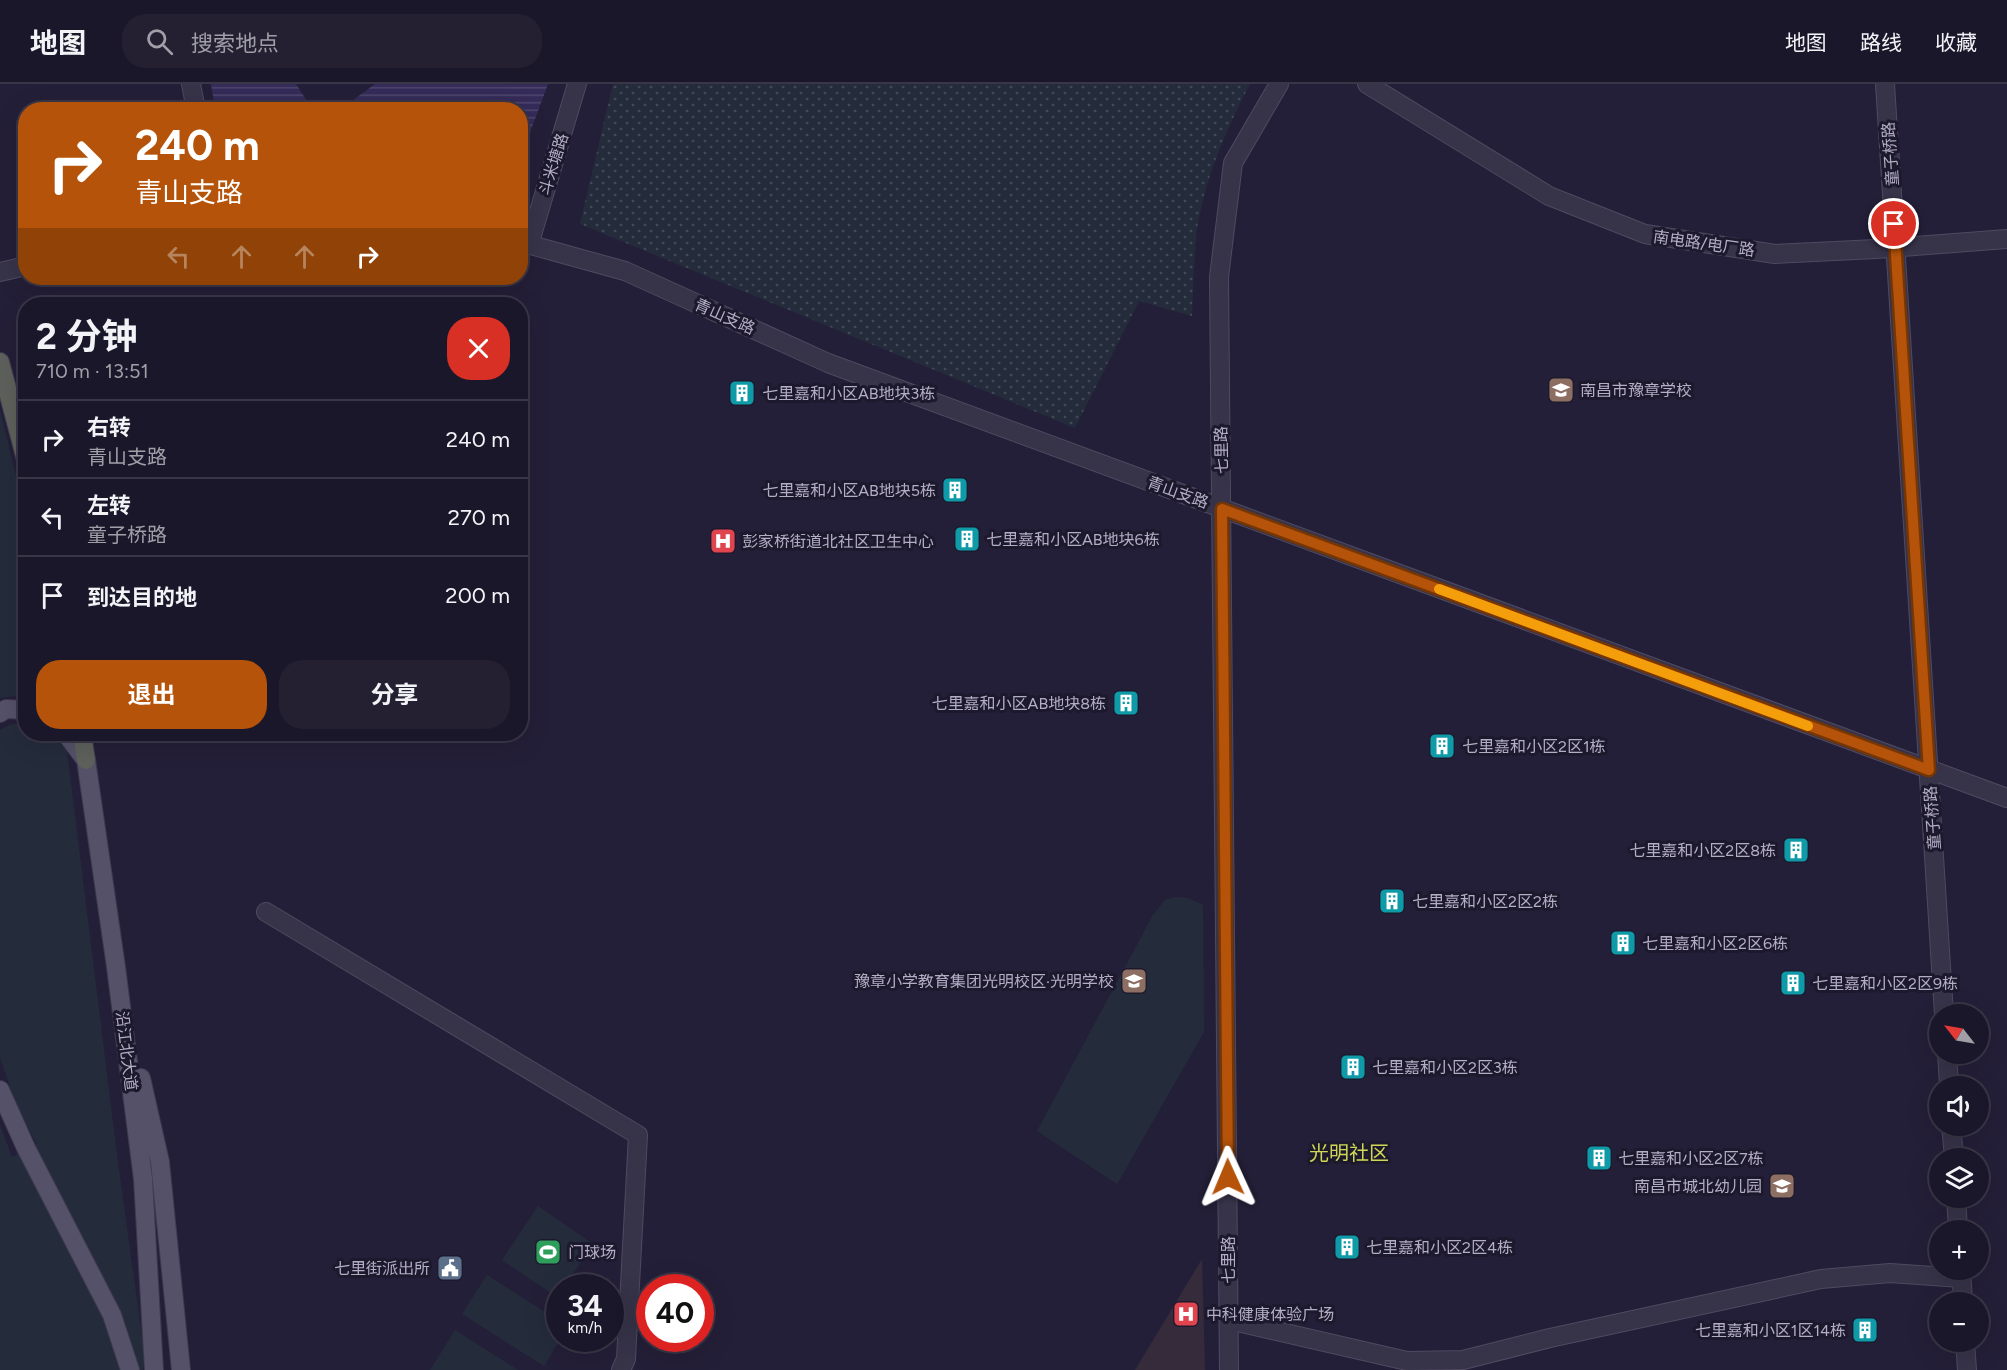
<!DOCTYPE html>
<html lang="zh">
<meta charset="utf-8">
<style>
:root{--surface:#1b172a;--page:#242032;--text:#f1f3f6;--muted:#a09fa8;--line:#393647;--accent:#b45309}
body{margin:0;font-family:Figtree,"Noto Sans SC",sans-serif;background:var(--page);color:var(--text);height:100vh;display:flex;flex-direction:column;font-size:22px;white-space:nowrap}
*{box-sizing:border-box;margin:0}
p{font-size:20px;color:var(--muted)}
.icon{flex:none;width:33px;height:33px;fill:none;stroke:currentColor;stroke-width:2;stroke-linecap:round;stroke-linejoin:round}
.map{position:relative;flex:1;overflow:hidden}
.panel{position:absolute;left:18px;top:213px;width:510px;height:444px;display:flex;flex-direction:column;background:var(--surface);border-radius:24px;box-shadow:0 6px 24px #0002,0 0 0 2px var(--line)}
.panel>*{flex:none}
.top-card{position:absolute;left:18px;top:18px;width:510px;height:183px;border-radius:24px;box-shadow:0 6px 24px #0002,0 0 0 2px var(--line);background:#b45309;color:#fff;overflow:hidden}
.needle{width:39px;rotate:301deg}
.controls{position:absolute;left:1929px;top:920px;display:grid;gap:12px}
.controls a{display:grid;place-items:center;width:60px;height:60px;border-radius:50%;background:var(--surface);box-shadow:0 6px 24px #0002,0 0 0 2px var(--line);font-size:30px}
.speed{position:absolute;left:546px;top:1190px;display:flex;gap:12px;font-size:30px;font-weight:700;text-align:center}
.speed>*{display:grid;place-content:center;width:78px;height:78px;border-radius:50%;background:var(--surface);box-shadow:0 6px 24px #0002,0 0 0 2px var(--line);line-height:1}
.speed small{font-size:15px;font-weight:400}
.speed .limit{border:9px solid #d22;background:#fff;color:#111}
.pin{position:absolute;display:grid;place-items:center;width:51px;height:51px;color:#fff;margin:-26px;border:3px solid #fff;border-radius:50%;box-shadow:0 2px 6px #0007}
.me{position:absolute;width:66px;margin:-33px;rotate:359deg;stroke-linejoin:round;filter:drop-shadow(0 0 4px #0008)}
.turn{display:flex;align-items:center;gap:21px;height:126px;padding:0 18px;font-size:27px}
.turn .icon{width:78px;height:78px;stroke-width:2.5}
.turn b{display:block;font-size:42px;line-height:51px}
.lanes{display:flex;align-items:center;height:57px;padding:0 18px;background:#0003;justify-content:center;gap:30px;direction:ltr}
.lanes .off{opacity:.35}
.round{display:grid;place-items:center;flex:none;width:63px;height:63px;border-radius:24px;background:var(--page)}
.head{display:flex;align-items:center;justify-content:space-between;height:102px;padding:0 18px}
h1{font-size:36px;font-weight:700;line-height:45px}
.button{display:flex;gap:12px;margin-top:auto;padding:12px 18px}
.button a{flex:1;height:69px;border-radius:24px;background:var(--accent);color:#fff;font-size:24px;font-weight:700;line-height:69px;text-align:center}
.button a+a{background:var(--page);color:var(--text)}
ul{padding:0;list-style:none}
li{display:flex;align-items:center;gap:18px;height:78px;padding:0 18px;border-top:2px solid var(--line)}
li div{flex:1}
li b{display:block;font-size:22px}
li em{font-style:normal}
header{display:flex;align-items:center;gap:36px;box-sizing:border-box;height:84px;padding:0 30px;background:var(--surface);border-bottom:2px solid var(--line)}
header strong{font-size:28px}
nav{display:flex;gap:33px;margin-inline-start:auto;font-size:21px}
.search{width:420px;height:54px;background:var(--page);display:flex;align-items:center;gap:15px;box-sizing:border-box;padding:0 21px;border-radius:24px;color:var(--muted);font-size:22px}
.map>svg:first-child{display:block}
.medical{fill:#362b3a}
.grass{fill:url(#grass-dots)}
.green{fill:#242c3c}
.water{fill:url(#water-rules)}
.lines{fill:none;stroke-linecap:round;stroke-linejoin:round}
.minor-casing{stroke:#504a60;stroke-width:20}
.tertiary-casing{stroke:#504a60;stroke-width:20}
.primary-casing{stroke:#3e394f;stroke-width:20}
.trunk-casing{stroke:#403a50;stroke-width:20}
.minor{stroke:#373349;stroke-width:18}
.tertiary{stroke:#373349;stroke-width:18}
.primary{stroke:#555169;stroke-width:18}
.trunk{stroke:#5e605c;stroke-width:18}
.route-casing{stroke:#753606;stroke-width:15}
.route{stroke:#b45309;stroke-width:10}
.slow{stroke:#f59e0b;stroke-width:10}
.labels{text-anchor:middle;stroke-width:6;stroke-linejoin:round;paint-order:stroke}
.street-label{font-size:16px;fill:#b3adc5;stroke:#1d192d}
.poi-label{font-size:16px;fill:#b3adc5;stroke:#1d192d;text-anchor:start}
.quarter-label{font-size:20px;fill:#d0d756;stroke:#1d192d}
</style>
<header>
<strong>地图</strong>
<div class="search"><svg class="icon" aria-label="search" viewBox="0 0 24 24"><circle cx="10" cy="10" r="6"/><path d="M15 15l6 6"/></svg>搜索地点</div>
<nav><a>地图</a><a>路线</a><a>收藏</a></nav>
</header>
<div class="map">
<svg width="2007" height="1286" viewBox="0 0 2007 1286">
<defs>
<pattern id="grass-dots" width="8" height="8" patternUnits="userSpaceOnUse" patternTransform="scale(1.5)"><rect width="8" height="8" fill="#242c3c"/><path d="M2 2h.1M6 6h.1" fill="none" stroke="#414857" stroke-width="1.8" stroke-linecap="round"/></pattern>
<pattern id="water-rules" width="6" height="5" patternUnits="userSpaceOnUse" patternTransform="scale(1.5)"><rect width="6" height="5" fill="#342b58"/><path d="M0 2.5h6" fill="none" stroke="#4f476e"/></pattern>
</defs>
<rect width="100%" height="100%" fill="#241f38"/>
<!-- medical -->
<path class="medical" d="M1202 1175 1205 1286H1135Z"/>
<!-- grass -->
<path class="grass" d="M613 0H1250C1225 48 1203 98 1196 153 1194 179 1193 205 1192 232L1139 217 1075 344 580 140Z"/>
<!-- green -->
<path class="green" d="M0 326 25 429V611L0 614Z
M11 640H25L26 650H51L67 667 118 1079 144 1266 143 1286H0V1041L12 1073 36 1059 17 1022 0 974V646Z
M1175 813 1188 814 1203 821 1204 948 1117 1100 1037 1047 1153 831 1165 816Z
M538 1122 593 1160 564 1203H560L559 1210 557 1213 502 1176Z
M487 1191 559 1237 560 1254H561L544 1282 462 1230Z
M455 1246 518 1286H430Z"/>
<!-- water -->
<path class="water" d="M211 0H296L307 17 315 25H215Z
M375 0H548L521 73 520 26 341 25Z"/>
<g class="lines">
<defs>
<path id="minor" d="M191 0 196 26
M1367 0 1549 112 1645 150 1775 170 1876 165 2007 155
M1885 0 1944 930
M529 161 577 0
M266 828 638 1051 626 1275 621 1286
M1947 969 1949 1002
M1951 1041 1954 1074
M1956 1113 1958 1146
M1961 1185 1963 1218
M1229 1236 1407 1277 1463 1276 1550 1254 1821 1195 1890 1189 1961 1194
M1965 1257 1967 1286"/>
<path id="tertiary" d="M520 158 625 187 828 279 2007 714
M0 188 26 182
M1229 1286 1219 193 1233 79 1279 0"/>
<path id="primary" d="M0 629 6 625 26 626
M66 650 86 676 116 883 143 1095 154 1286
M141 994 160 1078 181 1286
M0 1006 26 1064 112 1231 130 1286"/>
<path id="trunk" d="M0 278 26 376
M82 650 86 676"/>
</defs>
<!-- minor casing -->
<use href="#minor" class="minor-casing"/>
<!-- tertiary casing -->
<use href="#tertiary" class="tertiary-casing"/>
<!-- primary casing -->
<use href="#primary" class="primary-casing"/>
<!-- trunk casing -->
<use href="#trunk" class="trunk-casing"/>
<!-- minor -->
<use href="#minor" class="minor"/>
<!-- tertiary -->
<use href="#tertiary" class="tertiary"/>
<!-- primary -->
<use href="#primary" class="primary"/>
<!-- trunk -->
<use href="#trunk" class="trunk"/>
</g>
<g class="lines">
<defs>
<path id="route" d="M1228 1093 1222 425 1929 686 1894 140"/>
</defs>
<!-- route casing -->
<use href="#route" class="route-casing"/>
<!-- route -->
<use href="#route" class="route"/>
<!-- slow -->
<path class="slow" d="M1439 505 1808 642"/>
</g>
<!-- icons -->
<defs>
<symbol id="school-square" viewBox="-11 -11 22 22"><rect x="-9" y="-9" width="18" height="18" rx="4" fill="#8d6e63" stroke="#1d192d"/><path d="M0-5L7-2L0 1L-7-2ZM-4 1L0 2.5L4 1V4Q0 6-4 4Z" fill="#fff"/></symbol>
<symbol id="building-square" viewBox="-11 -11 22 22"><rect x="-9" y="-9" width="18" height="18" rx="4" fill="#0f9aa8" stroke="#1d192d"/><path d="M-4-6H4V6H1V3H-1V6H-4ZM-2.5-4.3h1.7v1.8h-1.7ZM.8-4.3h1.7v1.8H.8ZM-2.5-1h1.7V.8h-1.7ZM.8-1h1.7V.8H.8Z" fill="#fff"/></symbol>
<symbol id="hospital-square" viewBox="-11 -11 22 22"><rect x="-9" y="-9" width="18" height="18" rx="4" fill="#e0444e" stroke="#1d192d"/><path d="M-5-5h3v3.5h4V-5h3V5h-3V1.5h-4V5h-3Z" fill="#fff"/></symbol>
<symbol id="stadium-square" viewBox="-11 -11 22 22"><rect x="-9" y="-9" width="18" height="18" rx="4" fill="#2e9e5b" stroke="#1d192d"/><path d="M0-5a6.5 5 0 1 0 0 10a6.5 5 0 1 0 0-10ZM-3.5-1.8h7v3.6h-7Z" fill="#fff"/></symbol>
<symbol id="civic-square" viewBox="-11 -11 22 22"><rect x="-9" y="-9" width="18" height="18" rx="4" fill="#5c6f8a" stroke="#1d192d"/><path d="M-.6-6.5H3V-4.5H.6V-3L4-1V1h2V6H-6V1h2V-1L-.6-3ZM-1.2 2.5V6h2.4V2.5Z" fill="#fff"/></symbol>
</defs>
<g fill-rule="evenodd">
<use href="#school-square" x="1546" y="291" width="30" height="30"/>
<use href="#building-square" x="727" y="294" width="30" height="30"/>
<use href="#building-square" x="940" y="391" width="30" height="30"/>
<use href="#building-square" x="952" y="440" width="30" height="30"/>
<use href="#hospital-square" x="708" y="442" width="30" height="30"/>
<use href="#building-square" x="1111" y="604" width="30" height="30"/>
<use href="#building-square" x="1427" y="647" width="30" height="30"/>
<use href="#building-square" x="1781" y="751" width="30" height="30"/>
<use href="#building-square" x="1377" y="802" width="30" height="30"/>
<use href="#building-square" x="1608" y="844" width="30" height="30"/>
<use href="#school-square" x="1119" y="882" width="30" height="30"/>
<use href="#building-square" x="1778" y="884" width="30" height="30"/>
<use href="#building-square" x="1338" y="968" width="30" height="30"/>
<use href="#building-square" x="1584" y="1059" width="30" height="30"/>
<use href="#school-square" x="1767" y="1087" width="30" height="30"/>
<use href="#building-square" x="1332" y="1148" width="30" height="30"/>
<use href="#stadium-square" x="533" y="1153" width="30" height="30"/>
<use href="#civic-square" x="435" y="1169" width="30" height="30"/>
<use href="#hospital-square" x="1171" y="1215" width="30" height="30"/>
<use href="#building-square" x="1850" y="1231" width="30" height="30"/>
</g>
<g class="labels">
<!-- street labels -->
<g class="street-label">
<text transform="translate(1890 70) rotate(-94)" y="6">童子桥路</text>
<text transform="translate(553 80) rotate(-73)" y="6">斗米塘路</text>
<text transform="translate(1704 159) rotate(8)" y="6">南电路/电厂路</text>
<text transform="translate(725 232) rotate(24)" y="6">青山支路</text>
<text transform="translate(1221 366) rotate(-91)" y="6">七里路</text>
<text transform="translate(1178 408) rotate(20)" y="6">青山支路</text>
<text transform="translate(1932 734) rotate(-94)" y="6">童子桥路</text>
<text transform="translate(127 967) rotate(83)" y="6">沿江北大道</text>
<text transform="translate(1228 1176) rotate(-90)" y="6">七里路</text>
</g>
<!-- poi labels -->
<g class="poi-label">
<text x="1580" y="312">南昌市豫章学校</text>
<text x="762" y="315">七里嘉和小区AB地块3栋</text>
<text x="936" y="412" text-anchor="end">七里嘉和小区AB地块5栋</text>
<text x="986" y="461">七里嘉和小区AB地块6栋</text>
<text x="742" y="463">彭家桥街道北社区卫生中心</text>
<text x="1106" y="625" text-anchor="end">七里嘉和小区AB地块8栋</text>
<text x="1462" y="668">七里嘉和小区2区1栋</text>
<text x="1776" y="772" text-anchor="end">七里嘉和小区2区8栋</text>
<text x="1412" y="823">七里嘉和小区2区2栋</text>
<text x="1642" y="865">七里嘉和小区2区6栋</text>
<text x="1114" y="903" text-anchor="end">豫章小学教育集团光明校区·光明学校</text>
<text x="1812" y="905">七里嘉和小区2区9栋</text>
<text x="1372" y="989">七里嘉和小区2区3栋</text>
<text x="1618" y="1080">七里嘉和小区2区7栋</text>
<text x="1762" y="1108" text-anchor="end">南昌市城北幼儿园</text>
<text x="1366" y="1169">七里嘉和小区2区4栋</text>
<text x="568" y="1174">门球场</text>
<text x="430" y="1190" text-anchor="end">七里街派出所</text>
<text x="1206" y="1236">中科健康体验广场</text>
<text x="1846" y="1252" text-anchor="end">七里嘉和小区1区14栋</text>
</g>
<!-- quarter labels -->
<g class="quarter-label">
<text x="1349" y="1076">光明社区</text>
</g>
</g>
</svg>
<div class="controls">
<a><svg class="needle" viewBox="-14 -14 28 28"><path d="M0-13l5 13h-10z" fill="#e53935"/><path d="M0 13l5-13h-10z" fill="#a09fa8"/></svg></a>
<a><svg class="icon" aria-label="sound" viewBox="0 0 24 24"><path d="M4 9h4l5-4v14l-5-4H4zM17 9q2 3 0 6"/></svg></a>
<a><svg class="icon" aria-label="layers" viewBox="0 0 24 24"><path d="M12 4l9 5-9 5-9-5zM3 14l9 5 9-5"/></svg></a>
<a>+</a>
<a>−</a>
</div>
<div class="speed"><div>34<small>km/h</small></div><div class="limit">40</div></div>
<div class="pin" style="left:1894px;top:140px;background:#d93025"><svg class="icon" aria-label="arrive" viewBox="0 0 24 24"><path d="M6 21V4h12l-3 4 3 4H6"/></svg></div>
<svg class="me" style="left:1228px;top:1093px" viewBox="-20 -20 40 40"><path d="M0-17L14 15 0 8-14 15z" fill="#b45309" stroke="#fff" stroke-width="4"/></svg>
<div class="top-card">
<div class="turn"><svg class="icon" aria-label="right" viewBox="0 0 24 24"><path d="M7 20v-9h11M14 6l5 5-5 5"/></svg><div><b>240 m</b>青山支路</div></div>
<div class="lanes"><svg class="icon off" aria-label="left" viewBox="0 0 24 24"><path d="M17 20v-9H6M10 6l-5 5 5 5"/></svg><svg class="icon off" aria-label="ahead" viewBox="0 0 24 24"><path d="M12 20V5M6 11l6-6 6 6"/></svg><svg class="icon off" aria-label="ahead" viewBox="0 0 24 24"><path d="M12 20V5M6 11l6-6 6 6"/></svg><svg class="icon" aria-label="right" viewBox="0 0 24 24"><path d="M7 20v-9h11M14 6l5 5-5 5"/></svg></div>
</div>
<section class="panel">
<div class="head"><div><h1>2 分钟</h1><p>710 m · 13:51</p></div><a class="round" style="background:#d93025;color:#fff"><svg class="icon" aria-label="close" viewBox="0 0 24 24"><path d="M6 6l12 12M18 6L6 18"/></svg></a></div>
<ul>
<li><svg class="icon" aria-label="right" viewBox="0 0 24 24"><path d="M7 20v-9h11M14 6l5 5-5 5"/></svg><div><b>右转</b><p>青山支路</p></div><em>240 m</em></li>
<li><svg class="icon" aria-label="left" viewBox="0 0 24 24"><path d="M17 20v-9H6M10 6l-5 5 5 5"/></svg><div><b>左转</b><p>童子桥路</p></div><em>270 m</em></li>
<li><svg class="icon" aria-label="arrive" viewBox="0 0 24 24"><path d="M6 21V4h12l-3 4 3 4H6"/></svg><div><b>到达目的地</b></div><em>200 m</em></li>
</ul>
<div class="button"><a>退出</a><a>分享</a></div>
</section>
</div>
